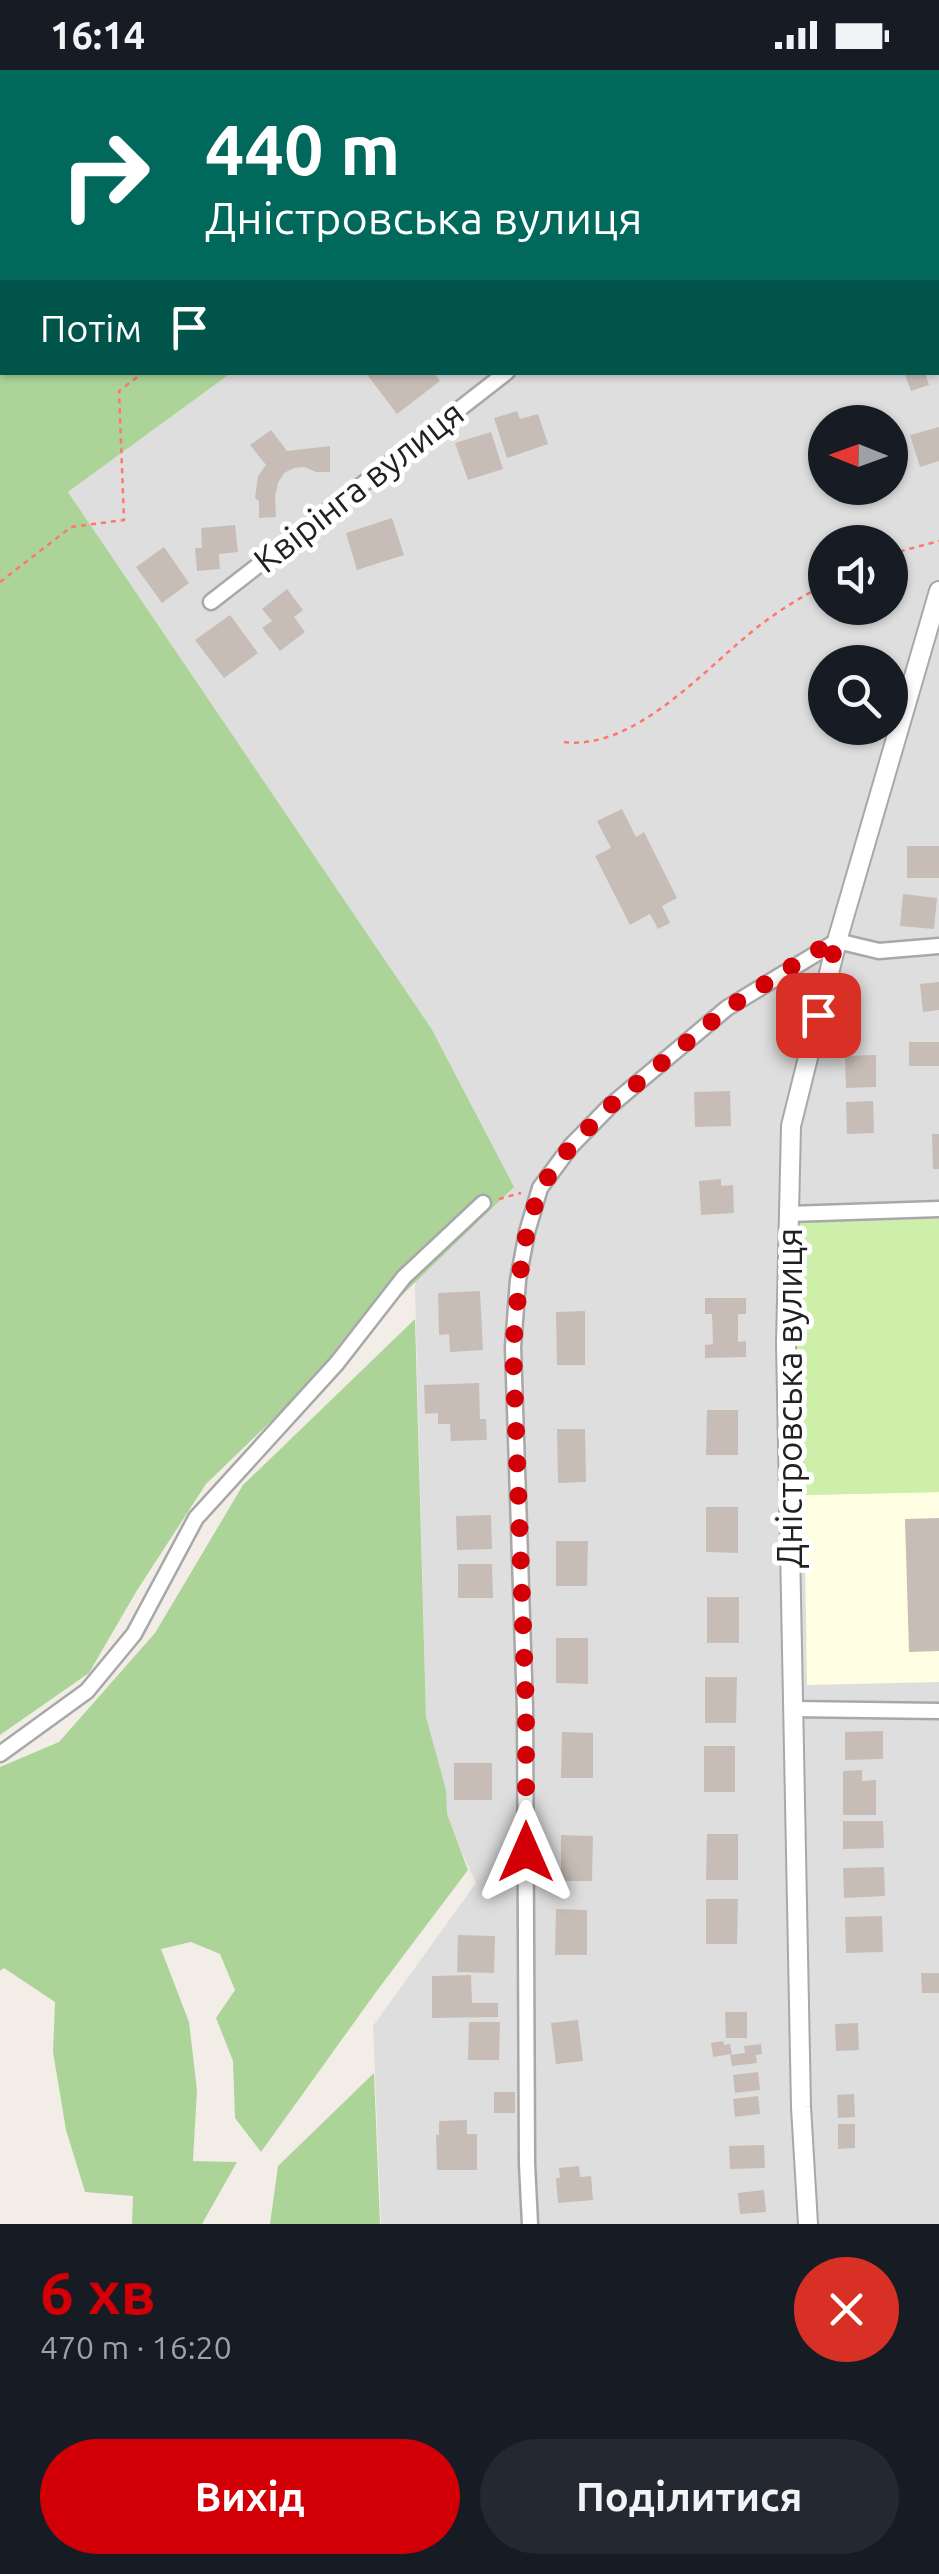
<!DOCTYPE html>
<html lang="uk">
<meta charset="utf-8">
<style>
:root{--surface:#171b24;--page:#242831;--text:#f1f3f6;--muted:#9ea1a6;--accent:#d20006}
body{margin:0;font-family:Ubuntu,sans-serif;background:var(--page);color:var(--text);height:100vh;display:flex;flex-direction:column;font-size:38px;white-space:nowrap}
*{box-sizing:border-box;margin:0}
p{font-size:32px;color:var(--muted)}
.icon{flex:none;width:55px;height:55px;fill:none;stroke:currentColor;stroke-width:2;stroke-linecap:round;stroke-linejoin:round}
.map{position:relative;height:2154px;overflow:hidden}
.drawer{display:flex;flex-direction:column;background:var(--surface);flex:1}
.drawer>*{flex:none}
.banner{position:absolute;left:0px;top:0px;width:940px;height:305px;box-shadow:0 2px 8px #0004;background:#00695c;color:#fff;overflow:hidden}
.needle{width:65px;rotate:271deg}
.buttons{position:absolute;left:808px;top:335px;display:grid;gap:20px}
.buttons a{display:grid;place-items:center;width:100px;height:100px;border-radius:50%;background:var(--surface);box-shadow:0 2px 8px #0004;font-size:50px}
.pin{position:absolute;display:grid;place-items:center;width:85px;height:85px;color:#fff;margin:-42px;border-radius:20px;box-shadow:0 5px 15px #0006}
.me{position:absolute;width:110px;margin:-55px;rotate:0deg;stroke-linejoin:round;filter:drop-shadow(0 0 8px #0008)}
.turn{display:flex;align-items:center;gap:35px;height:210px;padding:0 40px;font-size:45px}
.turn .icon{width:130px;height:130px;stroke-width:2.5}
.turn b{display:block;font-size:70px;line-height:85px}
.then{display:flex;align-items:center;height:95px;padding:0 40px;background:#0003;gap:20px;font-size:38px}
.round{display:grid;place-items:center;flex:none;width:105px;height:105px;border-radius:52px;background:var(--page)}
.headline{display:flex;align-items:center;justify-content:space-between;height:170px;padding:0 40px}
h1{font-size:60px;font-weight:700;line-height:75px;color:var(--accent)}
.cta{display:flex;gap:20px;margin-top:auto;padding:20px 40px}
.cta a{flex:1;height:115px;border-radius:60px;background:var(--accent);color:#fff;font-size:40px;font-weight:700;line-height:115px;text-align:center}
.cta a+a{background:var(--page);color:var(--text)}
.status{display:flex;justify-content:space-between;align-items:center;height:70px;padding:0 50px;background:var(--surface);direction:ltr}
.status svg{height:28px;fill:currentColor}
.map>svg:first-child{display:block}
.residential{fill:#dfdede;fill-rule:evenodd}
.education{fill:#fffee3}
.grass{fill:#ceefaa}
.forest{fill:#acd499}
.water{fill:#a5d6e2}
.building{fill:#c7bdb6}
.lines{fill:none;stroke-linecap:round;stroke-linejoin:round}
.minor-casing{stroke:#a8a8a8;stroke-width:19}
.tertiary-casing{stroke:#a8a8a8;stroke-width:22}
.path{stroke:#ff766b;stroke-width:2.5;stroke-dasharray:5 5;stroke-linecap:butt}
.minor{stroke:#fff;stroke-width:14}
.tertiary{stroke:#fff;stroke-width:18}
.route{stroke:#d20006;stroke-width:18;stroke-dasharray:0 32.4}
.labels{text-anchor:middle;stroke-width:10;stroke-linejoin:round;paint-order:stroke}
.street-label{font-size:35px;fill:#212121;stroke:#fff}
</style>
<div class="status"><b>16:14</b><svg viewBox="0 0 49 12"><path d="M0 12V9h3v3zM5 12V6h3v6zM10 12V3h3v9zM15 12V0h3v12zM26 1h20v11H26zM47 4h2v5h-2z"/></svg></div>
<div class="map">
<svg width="939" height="2154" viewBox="0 0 939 2154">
<rect width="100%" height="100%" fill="#f2eee7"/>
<!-- residential -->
<path class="residential" d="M588 0H939V2154H381L373 1956 476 1813 452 1761 436 1712 426 1647 415 1219 431 958 68 422 231 303 938 302V2H588ZM825 352H890V418H825ZM825 472H890V538H825ZM825 592H890V658H825Z"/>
<!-- education -->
<path class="education" d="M939 1422V1612L807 1615 804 1425Z"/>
<!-- grass -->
<path class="grass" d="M939 1149V1422L804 1425 797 1418 792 1274 795 1153Z"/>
<!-- forest -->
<path class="forest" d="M366 0H588V2H361Z
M2 255V302L231 303 68 422 431 958 514 1117 206 1414 136 1522 89 1603 0 1665V257Z
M415 1249 426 1647 446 1720 447 1744 468 1800 376 1922 261 2082 235 2048 233 1991 216 1948 235 1920 220 1884 191 1872 161 1879 189 1952 197 2020 193 2091 237 2092 202 2154H132L133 2126 85 2122 66 2060 53 1982 55 1932 4 1898 0 1901V1697L59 1672 155 1563 243 1415Z
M374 2003 380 2154H270L278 2096Z"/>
<!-- water -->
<path class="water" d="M0 0H366L361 2H2V255L0 257Z"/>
<!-- building -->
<path class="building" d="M365 302H434L440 311 397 344Z
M904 302H925L929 315 911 321Z
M517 341 520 349 538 344 548 374 507 388 494 348Z
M939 357V391L920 397 910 365Z
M271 360 287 381 330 376V402H316L304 397 294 398 284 403 278 413 275 426 276 447 259 448V431L255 428 258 406 266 395 250 375Z
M491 362 503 399 468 410 455 373Z
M392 448 404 485 357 500 346 463Z
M235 455 238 482 219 484 220 499 197 501 195 478H202L201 458Z
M164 477 189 513 162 533 136 497Z
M287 519 303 540 294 547 305 562 280 581 262 558 272 551 262 539Z
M230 545 258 583 224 608 195 570Z
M622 739 636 767 644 762 677 828 662 836 670 853 658 859 650 844 630 855 595 786 611 778 597 751Z
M907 776H939V808H907Z
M903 824 937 828 934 859 900 856Z
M939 912V940L923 942 920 914Z
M909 972H939V996H909Z
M876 985V1017L846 1018 845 986Z
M730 1021 731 1056 695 1057 694 1022Z
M873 1031 874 1063 847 1064 846 1032Z
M932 1064H939V1099H933Z
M721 1109V1116L733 1115 734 1143 701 1145 699 1111Z
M480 1221 483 1280 450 1282 449 1264 439 1265 438 1223Z
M705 1228H746V1244H738V1272L746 1271V1287L705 1288V1275L713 1274 712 1244H705Z
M585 1241V1295H557L556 1242Z
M479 1313 480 1349H486L487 1370 451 1371 450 1354H438V1343L425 1344 424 1315Z
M707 1340H738V1385H706Z
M557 1359H585L586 1412 558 1413Z
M706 1437H738V1483L706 1482Z
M491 1445 492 1479 457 1480 456 1446Z
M939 1448V1581L909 1582 905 1449Z
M556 1471H588L587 1516H556Z
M458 1494H492L493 1528H458Z
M707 1527H739V1573H707Z
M556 1568H588V1614L556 1613Z
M705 1607H737L736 1653H705Z
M883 1661V1689L845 1690V1662Z
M562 1662 593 1663V1708H561Z
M704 1676H735V1722H704Z
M454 1693H492V1730H454Z
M862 1700V1711L876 1710V1745H843V1701Z
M843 1751H883L884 1778 843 1779Z
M707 1764H738V1810H706Z
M561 1765 593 1766 592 1811H561Z
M884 1797 885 1826 844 1828 843 1798Z
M706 1829H738L737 1874H706Z
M556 1839 587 1840V1885H555Z
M882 1846 883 1882 846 1883 845 1847Z
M458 1865 495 1866 494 1903 457 1902Z
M921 1903H939V1923H922Z
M471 1905 472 1933H498V1947L432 1948V1906Z
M725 1942H747V1968H726Z
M578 1950 583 1991 556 1994 551 1953Z
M469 1952H500L499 1990H468Z
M858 1953 859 1980 836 1981 835 1954Z
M723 1971 724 1975 730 1974 732 1984 713 1987 711 1973Z
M761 1974 762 1984 756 1985 757 1993 732 1996 730 1985 745 1983 744 1976Z
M758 2002 760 2020 735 2023 733 2005Z
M494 2022H515V2043H494Z
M854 2024 855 2047 838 2048 837 2025Z
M758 2026 760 2044 735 2047 733 2029Z
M467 2050V2064H477V2100H437L436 2065H439V2051Z
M838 2054H855V2078L838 2079Z
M764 2075 765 2098 730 2099 729 2076Z
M579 2096 580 2107 591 2106 593 2130 558 2133 556 2108H560L559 2098Z
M764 2120 766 2142 740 2144 738 2123Z"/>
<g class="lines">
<defs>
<path id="minor" d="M685 0V2
M211 532 507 302
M789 1144 939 1139
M793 1639 939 1641
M0 1684 87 1621 134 1564 196 1448 337 1293 404 1207 483 1133
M530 2154 527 2094 525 1639 513 1277 518 1210 527 1162 540 1118 571 1076 610 1036 727 938 837 871 879 881 939 876"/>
<path id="tertiary" d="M874 0V2
M938 263 939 269
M808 2154 801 2037 786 1274 791 1056 837 871 939 521"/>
</defs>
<!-- minor casing -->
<use href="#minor" class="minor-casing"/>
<!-- tertiary casing -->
<use href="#tertiary" class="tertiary-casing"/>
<!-- path -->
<path class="path" d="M536 2 540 0
M890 484 939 471
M0 512 71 457 124 450 119 321 144 302
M564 672C636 681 707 596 759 556 780 540 802 526 825 515
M499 1129 521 1123"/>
<!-- minor -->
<use href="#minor" class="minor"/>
<!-- tertiary -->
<use href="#tertiary" class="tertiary"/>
</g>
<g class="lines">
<!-- route -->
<path class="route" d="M526 1782V1638L513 1277 522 1186 527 1162 540 1118 571 1076 610 1036 728 938 814 882 836 871 818 945"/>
</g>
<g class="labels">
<!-- street labels -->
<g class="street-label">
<text transform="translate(359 417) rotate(-38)" y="12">Квірінга вулиця</text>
<text transform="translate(790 1328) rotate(-90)" y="12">Дністровська вулиця</text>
</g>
</g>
</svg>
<div class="buttons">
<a><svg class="needle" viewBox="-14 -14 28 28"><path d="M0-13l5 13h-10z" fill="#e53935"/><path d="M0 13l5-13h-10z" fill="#9ea1a6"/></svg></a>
<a><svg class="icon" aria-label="sound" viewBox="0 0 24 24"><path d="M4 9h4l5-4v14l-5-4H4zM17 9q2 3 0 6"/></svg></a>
<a><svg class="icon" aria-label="search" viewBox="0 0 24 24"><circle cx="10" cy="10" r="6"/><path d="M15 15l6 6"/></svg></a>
</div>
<div class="pin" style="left:818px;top:945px;background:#d93025"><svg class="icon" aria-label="arrive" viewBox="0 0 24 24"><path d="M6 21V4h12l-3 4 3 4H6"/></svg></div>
<svg class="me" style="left:526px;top:1782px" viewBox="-20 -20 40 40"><path d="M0-17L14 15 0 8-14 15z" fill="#d20006" stroke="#fff" stroke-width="4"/></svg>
<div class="banner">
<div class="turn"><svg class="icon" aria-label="right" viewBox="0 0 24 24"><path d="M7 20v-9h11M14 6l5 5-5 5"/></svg><div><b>440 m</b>Дністровська вулиця</div></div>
<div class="then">Потім<svg class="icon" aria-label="arrive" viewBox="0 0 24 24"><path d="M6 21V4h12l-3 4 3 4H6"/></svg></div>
</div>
</div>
<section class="drawer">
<div class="headline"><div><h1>6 хв</h1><p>470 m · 16:20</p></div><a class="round" style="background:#d93025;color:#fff"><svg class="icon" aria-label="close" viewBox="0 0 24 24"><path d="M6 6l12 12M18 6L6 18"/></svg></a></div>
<div class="cta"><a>Вихід</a><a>Поділитися</a></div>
</section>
